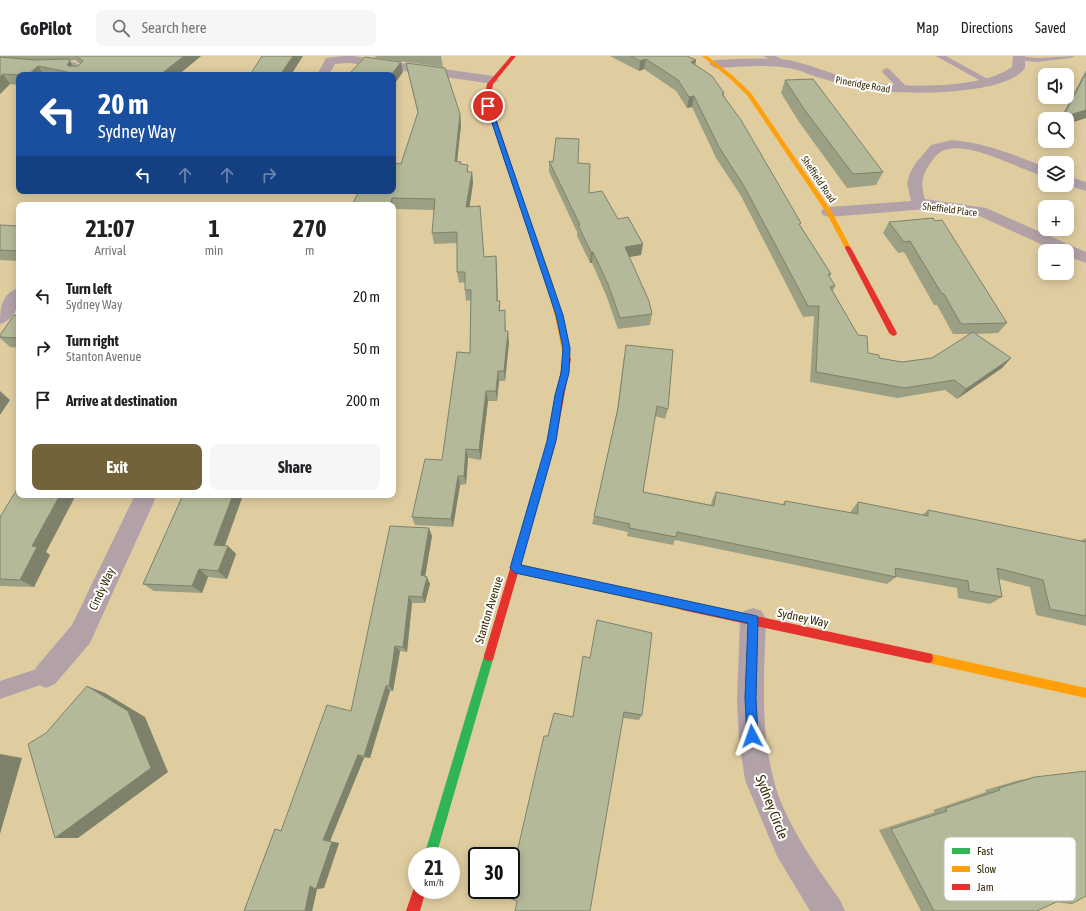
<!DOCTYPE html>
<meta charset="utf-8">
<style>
:root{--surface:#fff;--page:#f6f6f6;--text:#202124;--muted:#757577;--line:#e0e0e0;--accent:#72633b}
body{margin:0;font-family:"Asap Condensed",sans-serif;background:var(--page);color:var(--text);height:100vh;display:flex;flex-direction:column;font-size:15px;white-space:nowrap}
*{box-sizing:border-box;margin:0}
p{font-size:13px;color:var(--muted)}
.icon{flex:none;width:22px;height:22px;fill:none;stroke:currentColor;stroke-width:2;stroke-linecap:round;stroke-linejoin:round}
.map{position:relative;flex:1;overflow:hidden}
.panel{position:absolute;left:16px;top:146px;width:380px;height:296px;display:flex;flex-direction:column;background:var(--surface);border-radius:8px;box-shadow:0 2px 10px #0003}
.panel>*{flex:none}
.top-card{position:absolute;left:16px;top:16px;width:380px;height:122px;border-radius:8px;box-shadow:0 2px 10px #0003;background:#1a4fa0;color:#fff;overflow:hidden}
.controls{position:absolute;left:1038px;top:12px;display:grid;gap:8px}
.controls a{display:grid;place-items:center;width:36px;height:36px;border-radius:8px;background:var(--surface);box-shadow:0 2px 10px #0003;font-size:20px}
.speed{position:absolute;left:408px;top:791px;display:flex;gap:8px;font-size:20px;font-weight:700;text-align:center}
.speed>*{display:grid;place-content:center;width:52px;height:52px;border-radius:50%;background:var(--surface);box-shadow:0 2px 10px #0003;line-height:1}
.speed small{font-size:10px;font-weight:400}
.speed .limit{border:2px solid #111;border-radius:6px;background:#fff;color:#111}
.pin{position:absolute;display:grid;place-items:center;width:34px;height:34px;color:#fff;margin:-17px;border:2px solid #fff;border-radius:50%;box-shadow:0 1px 4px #0007}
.me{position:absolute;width:44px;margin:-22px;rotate:356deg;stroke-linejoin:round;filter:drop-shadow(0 0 3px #0008)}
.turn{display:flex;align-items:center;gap:14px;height:84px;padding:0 16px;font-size:18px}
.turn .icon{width:52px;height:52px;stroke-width:2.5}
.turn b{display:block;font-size:28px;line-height:34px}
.lanes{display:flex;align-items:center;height:38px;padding:0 16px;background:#0003;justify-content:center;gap:20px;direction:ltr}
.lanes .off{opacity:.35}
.eta{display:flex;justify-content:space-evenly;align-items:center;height:68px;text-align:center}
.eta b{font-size:24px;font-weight:700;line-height:28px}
.action{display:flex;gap:8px;margin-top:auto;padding:8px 16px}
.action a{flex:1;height:46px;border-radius:8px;background:var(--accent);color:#fff;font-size:16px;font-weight:700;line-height:46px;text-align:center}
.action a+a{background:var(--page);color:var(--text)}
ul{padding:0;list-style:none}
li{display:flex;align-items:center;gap:12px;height:52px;padding:0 16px}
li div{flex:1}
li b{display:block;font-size:15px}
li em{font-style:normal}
header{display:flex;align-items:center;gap:24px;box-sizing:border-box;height:56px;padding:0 20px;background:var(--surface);border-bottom:1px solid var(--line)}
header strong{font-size:19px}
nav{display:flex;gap:22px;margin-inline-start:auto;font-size:14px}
.search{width:280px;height:36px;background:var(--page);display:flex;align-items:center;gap:10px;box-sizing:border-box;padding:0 14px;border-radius:8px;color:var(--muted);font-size:15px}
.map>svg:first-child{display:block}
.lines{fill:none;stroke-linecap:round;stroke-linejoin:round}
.lane{fill:#b2a2a8;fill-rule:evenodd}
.street{fill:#b2a2a8;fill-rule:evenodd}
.fast{fill:#30b455;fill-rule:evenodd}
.slow{fill:#ff9f0a;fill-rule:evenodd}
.jam{fill:#e5322d;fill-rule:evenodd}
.wall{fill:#9b9f84;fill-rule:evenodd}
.shaded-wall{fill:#7e826b}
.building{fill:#b4b999;stroke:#7e826b}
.route{fill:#1a73e8;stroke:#114b97}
.labels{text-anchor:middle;stroke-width:4;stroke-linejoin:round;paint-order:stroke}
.far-street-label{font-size:10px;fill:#372a05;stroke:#fefefe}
.street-label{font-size:12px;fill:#372a05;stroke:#fefefe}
.near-street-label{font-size:14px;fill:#372a05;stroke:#fefefe}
.key{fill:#fefefe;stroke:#c2beb3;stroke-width:1}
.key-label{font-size:11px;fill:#372a05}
</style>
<header>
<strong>GoPilot</strong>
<div class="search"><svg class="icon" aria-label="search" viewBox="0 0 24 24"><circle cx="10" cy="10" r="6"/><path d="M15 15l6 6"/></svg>Search here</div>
<nav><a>Map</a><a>Directions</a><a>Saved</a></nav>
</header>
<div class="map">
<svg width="1086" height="855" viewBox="0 0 1086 855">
<rect width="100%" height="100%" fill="#dfcda0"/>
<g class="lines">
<!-- lane -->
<path class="lane" d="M763 0H775L795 9 794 11H788Z
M936 0H946L995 27 991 30 988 29Z
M1018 0 1037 2 1075 0 1071 2 1037 6 1017 4 1016 2Z
M75 6 87 15 84 19H75L78 15C69 9 57 15 49 9L53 6Z
M886 12 889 13 908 32V36H902L883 17 882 15Z
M46 610 52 613 55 619 52 625 0 643V625Z"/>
<!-- street -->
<path class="street" d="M343 0H353L493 20 499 24 493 28 349 7 335 8 329 19H317L326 2Z
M1013 0H1025V12C1005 41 896 39 864 33 847 30 830 25 814 20 805 17 797 13 788 12 764 8 739 11 715 12L709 8 715 4C739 3 764 1 788 4 810 8 830 18 852 23 892 32 979 35 1012 11Z
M952 84C985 87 1015 99 1045 111V120C1019 114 971 85 945 94 938 96 933 103 929 109 921 120 921 131 925 143L986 152 1086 196V207L1067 200V195H1056L977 159 926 153 829 161 823 159 821 156 823 153 829 151 911 145 907 127 910 117 915 108 931 89Z
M1067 120 1086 126V135L1066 129Z
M19 232C19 247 17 263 0 268 0 253 1 237 19 232Z
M135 439H157L90 587 55 628 46 632 37 628 33 619 37 610 72 569Z
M753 552 762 555 766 564C764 617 760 673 774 725 784 765 816 810 840 844L845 855H810L777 800 745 724 739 684 737 644 740 564 744 555Z"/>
<!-- fast -->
<path class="fast" d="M489 595 493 596 494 600 436 800H424L484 600 485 596Z"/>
<!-- slow -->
<path class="slow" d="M702 0H707L732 19 751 37 832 156 851 192 850 194H846L826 156 747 39 728 21Z
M523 150 526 152C544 202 564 250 571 303L567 306 563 303C556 250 537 202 520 152Z
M515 507 682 544 686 546 687 549 686 552 682 554 515 517 512 515 510 512 512 509Z
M928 597 1086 632V642L928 607 924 606 923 602 924 598Z"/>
<!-- jam -->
<path class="jam" d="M511 0H516L493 28 490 44 526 152 523 154 520 152 484 44 487 28Z
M846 190H848L851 192 897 277 896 279 893 280 889 277 845 192Z
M567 300 571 303 556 385 494 600 493 604 489 605 485 604 484 600 548 385 563 303Z
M682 544 928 597 932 598 933 602 932 606 928 607 682 554 678 552 677 549 678 546Z
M415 829H417V834H426L420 855H406Z"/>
</g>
<!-- wall -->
<path class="wall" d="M0 0H201L178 19H19V29L10 28 0 38ZM75 4 80 8 78 10H73L70 5H69Z
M375 0H441L443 11 376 2Z
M610 0H687L696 4 695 8 724 37V40L801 167 800 169 831 218 829 221 835 230 833 235 868 297 879 302 902 306 932 302 971 278H953L937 249H934L904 196 898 197 883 177 889 166 1007 267 998 277 976 278 1011 302 1002 312 957 343 945 334 897 342 810 326 814 260 803 261 741 140 716 102 692 51 687 52 676 35 644 13 639 15Z
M406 7 460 58 461 69 457 105 461 106V108L469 116H472L473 127 469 151 484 201 496 200 497 245H500V254L505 265 506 275 509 286 505 325H499L497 345H488L481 404 468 402 466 428 460 429 453 471 415 469 412 461 442 404 470 297 471 244 466 245 465 234V226L459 227 457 216V187L434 188 432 177 434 154 394 153 393 160V149L359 135 401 108 418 58Z
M1086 14V62L1067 68V63H1060Z
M785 24 883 116 876 129 847 132 799 66 781 37Z
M549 105 578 107 589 137 618 163 641 199 629 201 652 258 650 269 618 273 606 239 592 207H590L577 180V176L549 116Z
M0 169 19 170V205L0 204Z
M19 260V292L10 291 0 282V279Z
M624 300 668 353 665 363 655 360 643 436 711 449 712 444 716 436 782 449 785 445 851 457V455L858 446 922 459 928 454 1080 485 1086 482V570L1036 559 1030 531 999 523 1002 541 990 548 958 542 957 532 896 521 887 528 675 484 673 489 627 480 628 476 592 468 594 460 617 355Z
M183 439H243L225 490H228L236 498 227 523 208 521 202 537 154 535 143 528Z
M0 461 50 499 34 531 0 530Z
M432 480 425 520 430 528 425 547H412L407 596 400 595 393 635H390L370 702H364L330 785 339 787 324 832 317 833 312 855H244L275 773 281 774 351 655Z
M582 607 642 659 639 664 623 662 548 680 573 661Z
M1035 721 1071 848 1055 846 1037 855H921L879 774 935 756 933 754 986 736 985 734 1020 724Z"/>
<!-- shaded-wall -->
<path class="shaded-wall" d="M184 0H201L178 19H160Z
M293 0H303L291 19H280Z
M646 3 644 13 639 15 640 5Z
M696 4 694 15 691 6Z
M70 5 76 15 67 9Z
M401 6 403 16 393 30V19H391Z
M38 10 44 19H28Z
M3 18 10 28 0 38V21Z
M694 40 692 51 687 52 689 41Z
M1086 54V62L1067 68V63H1062L1063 61Z
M460 58 461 69 456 116 455 105Z
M472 116 473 127 468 162 466 151Z
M392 142 394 153 393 160V149H390Z
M643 188 641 199 623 202 625 191Z
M591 196H593L592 207H590Z
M496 200 497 211 498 255 497 245Z
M508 275 509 286 505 325 504 315Z
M1011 302 1002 312 957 343 966 333Z
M498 315 499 325 497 345 496 335Z
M0 335 10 344 0 359Z
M486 335 488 345 481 404 479 394Z
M466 393 468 402 466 428 464 420Z
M458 420 460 429 453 471 451 463Z
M60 439H76L46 496 50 499 34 531 20 524 32 490Z
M233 439H243L222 497 214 489Z
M429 472 432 480 424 527 421 519Z
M228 490 236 498 227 523 218 515Z
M199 513 208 521 202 537 192 530Z
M427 521 430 528 425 547 422 541Z
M409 540 412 547 407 596 403 591Z
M395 590 400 595 393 635 389 630Z
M87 630 105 637 145 661 168 716 78 782H55Z
M386 630 390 635 370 702 364 700Z
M0 698 22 702 0 778Z
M358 699 364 702 330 785 323 784Z
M332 786 339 787 324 832 317 833 312 855H305L310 830Z"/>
<!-- building -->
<path class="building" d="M76 0H184L160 19H81L38 10 28 19H19L3 18 0 21V1L34 4 67 3 70 5 67 9 69 10H78L83 5Z
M262 0H293L280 19H250Z
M631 0H687L696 4 691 6 712 20 724 37 722 38 741 64 801 167 799 168 831 218H828L835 230 830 231 858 279 867 280 868 297 879 299V302L902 306 932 302 973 276 1011 302 966 333 954 324 905 332 816 316 819 250H808L744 130 719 91 694 40 689 41 678 24 646 3 640 5Z
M365 1 401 6 391 19H348Z
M406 7 445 12 460 58 455 105 461 106 460 108 468 109 467 116H472L466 151 480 150 484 201 496 200 497 245H500L499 255 505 254V275H508L504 315H498L496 335H486L479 394 466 393 464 420H458L451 463 412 461 425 403 442 404 457 296 470 297 471 234H465V216H457V176L432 177 435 143 392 142 390 149H352L359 135H393V107L401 108 418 56Z
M1086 17V54L1063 61Z
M813 23 883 116 853 118 804 53 785 24Z
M556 82 579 83 578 107 590 108 589 137 602 135 618 163 628 161 643 188 625 191 649 245 652 258 620 262 608 228 593 196H591L578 169H580L549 105 553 106Z
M933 162 935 165 942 164 1007 267 961 268 944 238H942L910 185 904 186 889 166Z
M0 169 19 170V195L0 194Z
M14 259 19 260V282L0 281V279Z
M626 289 673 294 668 353 657 350 643 436 714 450 716 436 785 449V445L858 458V446L928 460V454L1086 486V560L1050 553 1043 524 997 512 1002 541 969 535 968 525 895 512 896 521 677 476 676 481 629 472 630 468 594 460 618 352Z
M19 430V439H60L32 490 37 491 20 524 0 523V461Z
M183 439H233L214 489 228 490 218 515 199 513 192 530 143 528Z
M390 470 429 472 421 519 427 521 422 541 409 540 403 591 395 590 389 630H386L364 700 358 699 323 784 332 786 316 833 310 830 305 855H244L275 773 281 775 327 649 351 655Z
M597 564 652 577 642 659 624 656 590 855H515L517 845 506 841 508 834H511V822L544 680H548L554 657 573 661 583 600 590 602Z
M87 630 128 655 151 712 55 782 28 688 46 677Z
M1086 715V840L1071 848 1067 841 1037 855H934L891 773 947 755 946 752 1000 734 999 732 1035 721Z"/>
<!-- route -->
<path class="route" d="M486 49 491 50 563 259 570 292 569 317 563 339 556 385 521 509 757 560 758 564 756 642 758 680 757 684 752 686 748 684 747 680 745 642 748 567 515 517 510 512 547 385 555 339 561 317 563 292 556 259Z"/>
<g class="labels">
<!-- far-street labels -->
<g class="far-street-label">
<text transform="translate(863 28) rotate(10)" y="4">Pineridge Road</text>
<text transform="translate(819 123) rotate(56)" y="4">Sheffield Road</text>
<text transform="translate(950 153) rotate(7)" y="4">Sheffield Place</text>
</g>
<!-- street labels -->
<g class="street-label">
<text transform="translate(102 533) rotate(-65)" y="4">Cindy Way</text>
<text transform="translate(489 554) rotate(-73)" y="4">Stanton Avenue</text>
<text transform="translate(803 562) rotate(12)" y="4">Sydney Way</text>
</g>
<!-- near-street labels -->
<g class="near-street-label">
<text transform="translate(772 751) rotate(69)" y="5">Sydney Circle</text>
</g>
</g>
<!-- legend -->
<rect x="944" y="781" width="132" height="64" rx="6" class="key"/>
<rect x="952" y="792" width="18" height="6" fill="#30b455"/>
<rect x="952" y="810" width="18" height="6" fill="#ff9f0a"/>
<rect x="952" y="828" width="18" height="6" fill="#e5322d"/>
<g class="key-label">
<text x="977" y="799">Fast</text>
<text x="977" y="817">Slow</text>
<text x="977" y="835">Jam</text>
</g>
</svg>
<div class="controls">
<a><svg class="icon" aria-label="sound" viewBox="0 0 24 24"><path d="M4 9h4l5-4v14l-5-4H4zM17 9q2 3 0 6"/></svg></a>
<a><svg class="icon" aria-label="search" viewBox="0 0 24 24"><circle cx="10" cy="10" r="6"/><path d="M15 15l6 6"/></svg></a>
<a><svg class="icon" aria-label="layers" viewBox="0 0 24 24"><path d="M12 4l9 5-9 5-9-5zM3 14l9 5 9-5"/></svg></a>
<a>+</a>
<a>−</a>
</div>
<div class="speed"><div>21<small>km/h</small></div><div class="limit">30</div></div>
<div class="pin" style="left:488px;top:50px;background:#d93025"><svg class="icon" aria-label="arrive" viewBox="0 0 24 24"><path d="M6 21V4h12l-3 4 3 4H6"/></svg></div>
<svg class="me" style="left:752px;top:680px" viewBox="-20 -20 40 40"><path d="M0-17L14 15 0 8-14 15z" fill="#1a73e8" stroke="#fff" stroke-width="4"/></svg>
<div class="top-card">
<div class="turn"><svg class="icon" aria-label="left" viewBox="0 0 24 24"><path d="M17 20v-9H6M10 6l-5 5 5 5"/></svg><div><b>20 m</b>Sydney Way</div></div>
<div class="lanes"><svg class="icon" aria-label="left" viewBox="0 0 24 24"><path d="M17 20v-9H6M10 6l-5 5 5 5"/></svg><svg class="icon off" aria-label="ahead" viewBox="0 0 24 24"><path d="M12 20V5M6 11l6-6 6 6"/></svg><svg class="icon off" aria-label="ahead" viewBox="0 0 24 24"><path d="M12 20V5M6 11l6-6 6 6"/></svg><svg class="icon off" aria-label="right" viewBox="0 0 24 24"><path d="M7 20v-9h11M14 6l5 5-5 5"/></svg></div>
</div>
<section class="panel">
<div class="eta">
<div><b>21:07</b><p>Arrival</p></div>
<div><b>1</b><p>min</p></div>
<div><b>270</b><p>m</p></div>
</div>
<ul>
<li><svg class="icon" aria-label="left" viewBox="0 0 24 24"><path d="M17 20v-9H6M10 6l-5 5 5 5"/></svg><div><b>Turn left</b><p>Sydney Way</p></div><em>20 m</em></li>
<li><svg class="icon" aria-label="right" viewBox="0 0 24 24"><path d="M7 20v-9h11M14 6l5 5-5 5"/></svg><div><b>Turn right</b><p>Stanton Avenue</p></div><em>50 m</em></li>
<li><svg class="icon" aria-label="arrive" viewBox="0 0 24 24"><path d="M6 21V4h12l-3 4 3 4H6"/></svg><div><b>Arrive at destination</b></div><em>200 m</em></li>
</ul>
<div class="action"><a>Exit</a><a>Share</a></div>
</section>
</div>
